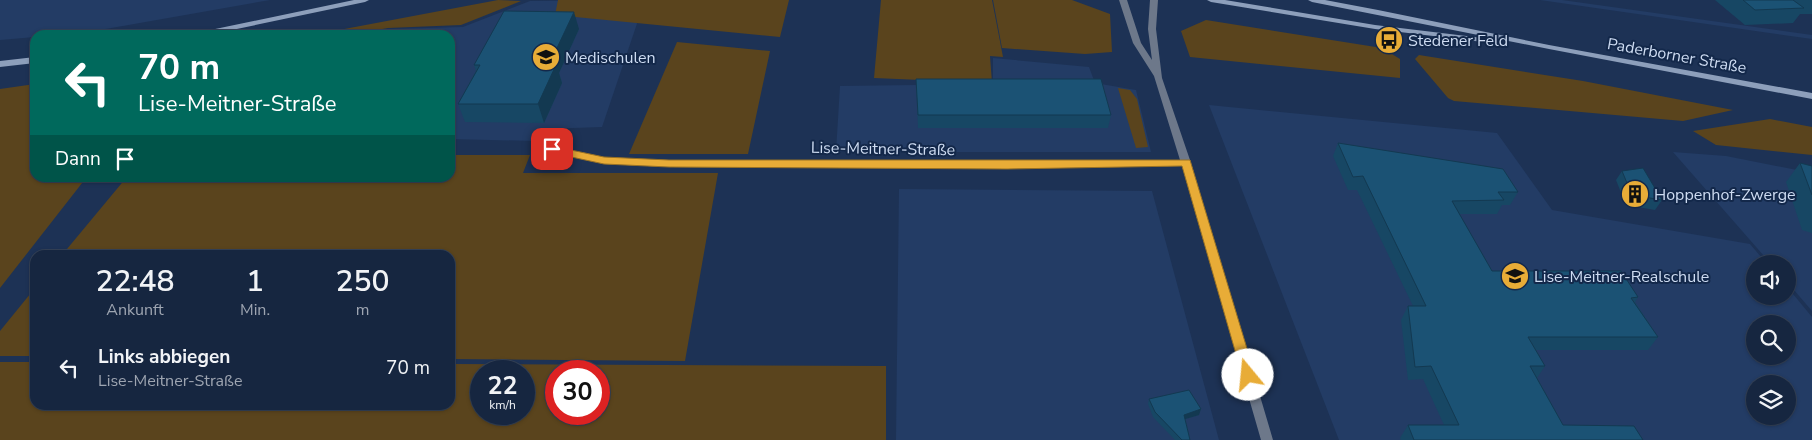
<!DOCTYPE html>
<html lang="de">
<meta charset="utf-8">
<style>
:root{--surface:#162640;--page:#1f2e47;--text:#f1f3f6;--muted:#9ea5b1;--line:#354359}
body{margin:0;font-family:"Nunito Sans",sans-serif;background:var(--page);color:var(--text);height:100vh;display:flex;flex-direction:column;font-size:19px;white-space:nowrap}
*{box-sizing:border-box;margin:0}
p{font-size:16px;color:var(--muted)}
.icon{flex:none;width:28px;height:28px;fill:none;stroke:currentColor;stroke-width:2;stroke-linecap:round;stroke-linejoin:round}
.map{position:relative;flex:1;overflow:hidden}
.panel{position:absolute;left:30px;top:250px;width:425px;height:160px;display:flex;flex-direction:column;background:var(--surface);border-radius:15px;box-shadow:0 1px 4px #0004,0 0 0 1px var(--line)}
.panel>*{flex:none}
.guide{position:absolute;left:30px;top:30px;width:425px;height:152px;border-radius:15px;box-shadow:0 1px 4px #0004,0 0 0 1px var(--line);background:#00695c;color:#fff;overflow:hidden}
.buttons{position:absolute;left:1746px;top:255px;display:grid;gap:10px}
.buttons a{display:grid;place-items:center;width:50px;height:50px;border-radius:50%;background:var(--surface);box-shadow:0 1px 4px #0004,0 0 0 1px var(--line);font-size:25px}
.speed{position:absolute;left:470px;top:360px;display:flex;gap:10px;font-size:25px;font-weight:700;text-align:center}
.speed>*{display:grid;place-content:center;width:65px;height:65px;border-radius:50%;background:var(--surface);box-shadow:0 1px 4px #0004,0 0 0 1px var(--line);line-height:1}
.speed small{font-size:12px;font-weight:400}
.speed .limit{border:8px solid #d22;background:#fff;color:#111}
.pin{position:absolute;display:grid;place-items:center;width:42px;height:42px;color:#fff;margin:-21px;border-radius:10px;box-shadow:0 2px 8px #0006}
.me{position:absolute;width:55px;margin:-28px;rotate:343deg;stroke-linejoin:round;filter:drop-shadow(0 0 4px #0008)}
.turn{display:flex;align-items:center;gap:18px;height:105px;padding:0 25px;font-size:22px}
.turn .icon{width:65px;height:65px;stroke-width:2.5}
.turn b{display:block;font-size:35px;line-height:42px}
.then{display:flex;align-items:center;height:48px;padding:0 25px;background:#0003;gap:10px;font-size:19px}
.eta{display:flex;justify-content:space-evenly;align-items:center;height:85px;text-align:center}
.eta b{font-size:30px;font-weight:600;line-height:35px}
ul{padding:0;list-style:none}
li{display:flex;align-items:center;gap:15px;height:65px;padding:0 25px}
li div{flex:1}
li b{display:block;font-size:19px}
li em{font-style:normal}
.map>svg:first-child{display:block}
.built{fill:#233c65;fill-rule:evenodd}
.green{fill:#5a441d;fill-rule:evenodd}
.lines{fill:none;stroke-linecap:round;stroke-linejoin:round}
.street{fill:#6d788a;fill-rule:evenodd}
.secondary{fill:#8d9fbb;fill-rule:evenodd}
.wall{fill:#174764}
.shaded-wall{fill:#133951}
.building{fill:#1b5274;stroke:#133951}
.route{fill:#e8ac37;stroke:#977024}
.labels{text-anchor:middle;stroke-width:4;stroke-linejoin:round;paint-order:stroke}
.poi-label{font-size:16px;fill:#cedcf2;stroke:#13284a;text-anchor:start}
.street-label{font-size:16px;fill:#cedcf2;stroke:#13284a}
</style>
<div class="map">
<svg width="1812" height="440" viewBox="0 0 1812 440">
<rect width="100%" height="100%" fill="#1d3255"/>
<!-- built -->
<path class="built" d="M0 0H270L100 30 54 35H35V37L0 40Z
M645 0 602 127 545 129 537 141 450 139V35H354L389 29 463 27 530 1Z
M1540 0H1562L1812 35V39Z
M993 58 1089 67 1095 83 1136 90 1151 152H836L840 86 993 84Z
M1209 105 1497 133 1552 210 1750 244 1767 264H1755V296H1788V288L1812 317V440H1339ZM1755 324H1788V356H1755ZM1755 384H1788V416H1755Z
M1673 152 1726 156 1812 173V311L1788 283V264H1771Z
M899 189 1152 191 1219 440H896Z"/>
<!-- green -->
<path class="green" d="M498 0 521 1 461 25 388 28 349 35H332L339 30Z
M558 0H789L780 37 555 15Z
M881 0H992L1003 57 990 56 992 83 874 78Z
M993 0H1072L1110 14 1112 52 1085 54 1002 48Z
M1206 20 1382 48 1400 59V78L1190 57 1181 31Z
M677 42 770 51 748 154H629Z
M1419 55 1583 81 1733 110 1683 121 1454 101 1448 98 1415 59Z
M35 84V178H86L0 288V89Z
M1118 88 1130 90 1137 99 1148 147 1136 148Z
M1770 119 1812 127V155L1716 145 1693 131Z
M450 155H530L523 173H718L685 361 450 359V255H62L126 178H450Z
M35 288V356H0V331Z
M0 362H35V405H450V364L886 366V440H0ZM524 371V414H481V371ZM599 371V414H556V371Z"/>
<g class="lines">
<!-- street -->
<path class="street" d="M1119 0H1127L1141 43 1152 60 1148 29 1150 0H1158L1156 29 1162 78 1191 163 1273 440H1261L1182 166 1007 168 669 167 604 164 552 152 547 149 552 146 604 158 669 161 1007 162 1180 160 1154 76 1133 43Z"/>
<!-- secondary -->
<path class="secondary" d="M354 0H369L365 2 208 35H192L196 33Z
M1207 0H1225L1375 25 1483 38 1487 40 1483 42 1375 29 1211 2Z
M1308 0H1325L1378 10 1549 45 1812 93V99L1549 49 1312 2Z
M35 57V63L0 67V61Z"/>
</g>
<!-- wall -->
<path class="wall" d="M1715 0H1812V14H1800L1793 23 1745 25Z
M579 29 559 73 562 83 544 123 465 122 458 104 476 71 474 65Z
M916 79 1111 115 1108 128H918Z
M1338 143 1518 192 1510 205H1502L1497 214H1459L1492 271 1638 297 1635 302 1658 337 1648 350H1536L1545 366 1537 378 1563 425 1643 440H1401L1400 438 1408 425H1444L1423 379 1408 380 1401 320 1408 306H1413L1357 190H1348L1333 156Z
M1800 163 1812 166V233L1802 230 1786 182Z
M1622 171 1662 200 1655 210 1626 205 1616 180Z
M1149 399 1199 415 1185 419 1190 440H1175L1153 417 1148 404Z"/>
<!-- shaded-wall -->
<path class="shaded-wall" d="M574 12 579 29 559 73 562 83 544 123 538 104 549 65Z
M450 39 453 46 450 51Z
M1201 409 1199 415 1182 420 1184 415Z"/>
<!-- building -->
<path class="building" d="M1743 0H1793L1804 8 1755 10Z
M504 11 574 12 549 65H556L538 104H458L480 65H474Z
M916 79H1101L1111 115H918Z
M1338 143 1503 169 1518 192H1498L1504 200 1452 201 1492 271H1621L1638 297 1631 298 1658 337H1528L1545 366H1530L1563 425 1634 426 1643 440H1414L1408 425H1459L1431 366 1415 367 1408 306H1426L1363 176 1353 177Z
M1800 163 1812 166V195Z
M1643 168 1662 200 1632 195 1622 171Z
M1189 390 1201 409 1184 415 1190 440H1182L1155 412 1149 399Z"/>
<!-- route -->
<path class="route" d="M552 146 604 157 669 160H1190L1255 375 1253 378 1248 380 1244 378 1242 375 1182 166 1007 169 669 167 604 164 548 152 546 149Z"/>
<!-- icons -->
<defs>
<symbol id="bus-disc" viewBox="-11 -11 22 22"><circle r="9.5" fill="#e8ac37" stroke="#13284a"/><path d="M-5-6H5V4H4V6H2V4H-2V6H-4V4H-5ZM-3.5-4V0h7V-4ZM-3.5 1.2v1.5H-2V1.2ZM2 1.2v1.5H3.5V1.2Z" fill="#111"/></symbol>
<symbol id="university-disc" viewBox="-11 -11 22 22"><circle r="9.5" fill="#e8ac37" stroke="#13284a"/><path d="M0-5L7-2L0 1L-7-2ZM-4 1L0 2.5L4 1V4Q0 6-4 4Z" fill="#111"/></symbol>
<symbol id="building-disc" viewBox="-11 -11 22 22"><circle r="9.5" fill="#e8ac37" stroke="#13284a"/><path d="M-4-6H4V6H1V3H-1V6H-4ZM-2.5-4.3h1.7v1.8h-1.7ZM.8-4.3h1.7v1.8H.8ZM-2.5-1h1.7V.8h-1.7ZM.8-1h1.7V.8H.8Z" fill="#111"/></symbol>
<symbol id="school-disc" viewBox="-11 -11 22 22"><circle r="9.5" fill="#e8ac37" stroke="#13284a"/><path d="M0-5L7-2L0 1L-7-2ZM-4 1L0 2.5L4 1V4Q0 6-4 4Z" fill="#111"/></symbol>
</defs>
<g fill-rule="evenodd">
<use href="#bus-disc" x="1373" y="24" width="32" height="32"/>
<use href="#university-disc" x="530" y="41" width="32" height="32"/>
<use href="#building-disc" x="1619" y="178" width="32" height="32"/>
<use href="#school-disc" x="1499" y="260" width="32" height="32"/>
</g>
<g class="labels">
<!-- poi labels -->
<g class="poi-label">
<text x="1408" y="46">Stedener Feld</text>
<text x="565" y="63">Medischulen</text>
<text x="1654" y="200">Hoppenhof-Zwerge</text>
<text x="1534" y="282">Lise-Meitner-Realschule</text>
</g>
<!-- street labels -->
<g class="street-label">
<text transform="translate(1677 55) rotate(10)" y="6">Paderborner Straße</text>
<text transform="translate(883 148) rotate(1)" y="6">Lise-Meitner-Straße</text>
</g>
</g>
</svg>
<div class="buttons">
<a><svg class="icon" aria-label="sound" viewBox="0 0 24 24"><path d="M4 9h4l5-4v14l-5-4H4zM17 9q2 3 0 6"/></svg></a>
<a><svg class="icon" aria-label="search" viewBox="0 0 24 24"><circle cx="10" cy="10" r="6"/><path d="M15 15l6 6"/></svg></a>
<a><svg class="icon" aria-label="layers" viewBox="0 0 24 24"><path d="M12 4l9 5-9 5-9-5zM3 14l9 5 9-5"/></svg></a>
</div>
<div class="speed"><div>22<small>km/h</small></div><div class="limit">30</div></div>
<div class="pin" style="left:552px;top:149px;background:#d93025"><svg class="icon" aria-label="arrive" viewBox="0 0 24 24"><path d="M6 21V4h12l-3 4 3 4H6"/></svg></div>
<svg class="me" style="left:1248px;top:375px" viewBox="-20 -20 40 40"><circle r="19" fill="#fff"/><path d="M0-13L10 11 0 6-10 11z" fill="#e8ac37"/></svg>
<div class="guide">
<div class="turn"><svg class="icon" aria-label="left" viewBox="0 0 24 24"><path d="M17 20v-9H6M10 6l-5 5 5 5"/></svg><div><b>70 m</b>Lise-Meitner-Straße</div></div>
<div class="then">Dann<svg class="icon" aria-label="arrive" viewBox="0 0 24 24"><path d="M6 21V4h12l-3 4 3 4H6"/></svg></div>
</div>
<section class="panel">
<div class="eta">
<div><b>22:48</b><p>Ankunft</p></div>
<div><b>1</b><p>Min.</p></div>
<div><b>250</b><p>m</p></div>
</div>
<ul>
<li><svg class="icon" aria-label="left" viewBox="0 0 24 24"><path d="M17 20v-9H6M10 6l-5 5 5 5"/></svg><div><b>Links abbiegen</b><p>Lise-Meitner-Straße</p></div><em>70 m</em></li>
</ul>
</section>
</div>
